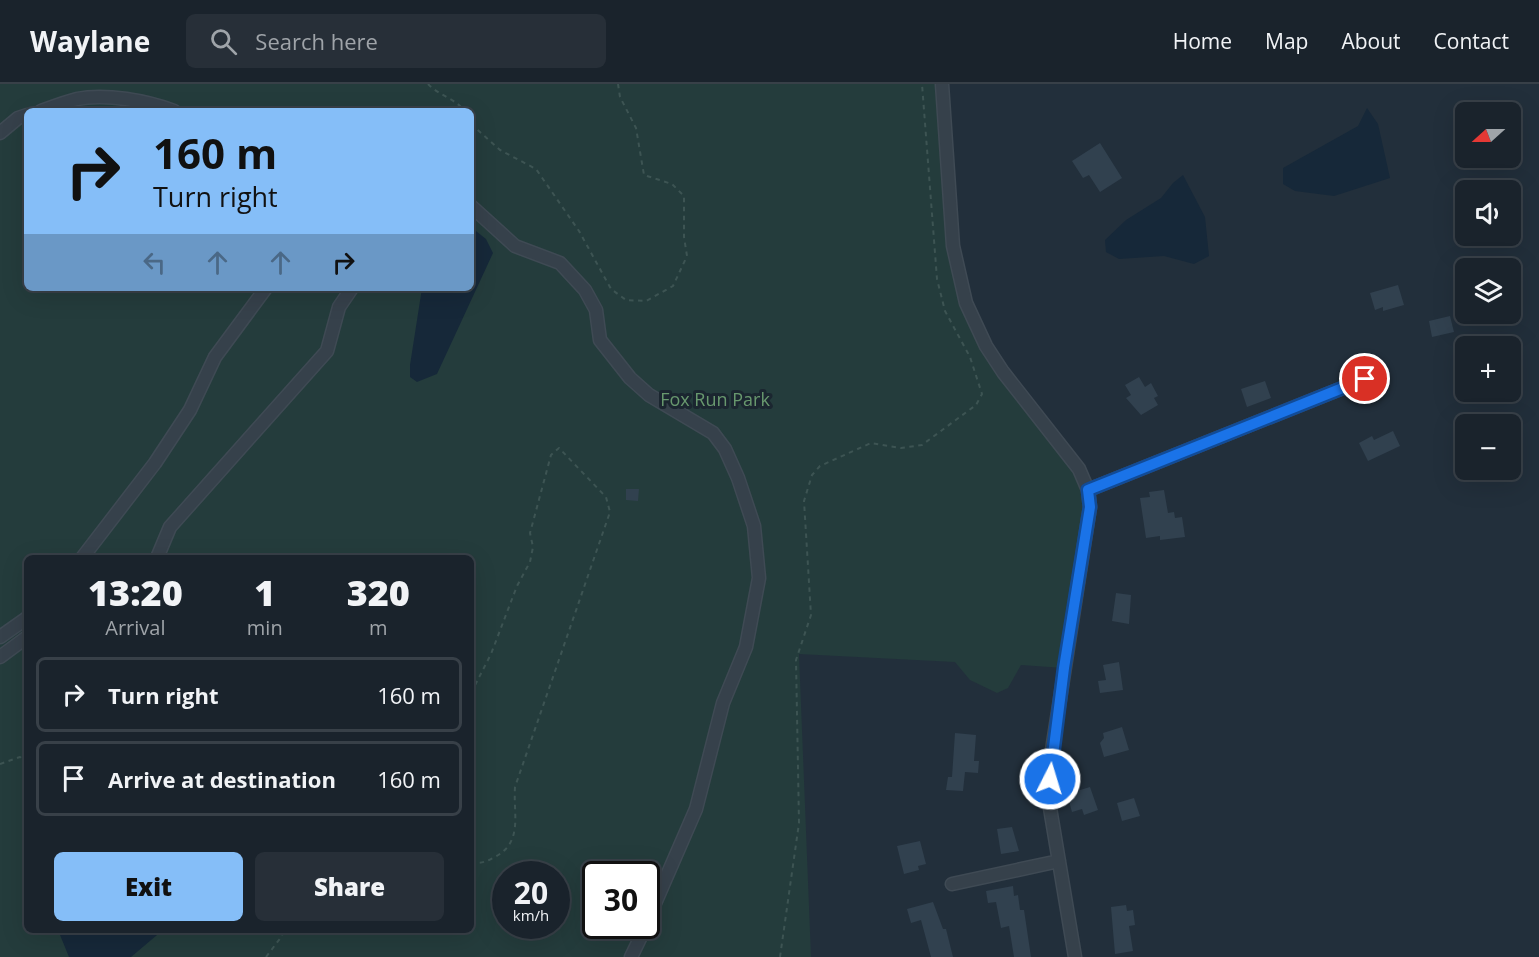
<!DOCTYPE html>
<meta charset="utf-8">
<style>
:root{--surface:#1a232c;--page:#272f38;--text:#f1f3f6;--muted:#9fa4a9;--line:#384048;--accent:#85bef8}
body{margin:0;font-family:"Open Sans",sans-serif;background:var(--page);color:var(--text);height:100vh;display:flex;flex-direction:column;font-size:22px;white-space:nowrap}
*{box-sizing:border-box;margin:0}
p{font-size:20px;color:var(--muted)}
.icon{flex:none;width:33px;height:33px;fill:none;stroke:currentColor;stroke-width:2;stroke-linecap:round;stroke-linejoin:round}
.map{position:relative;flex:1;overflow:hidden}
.side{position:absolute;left:24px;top:471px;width:450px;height:378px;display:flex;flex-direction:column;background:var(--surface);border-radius:9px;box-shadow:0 6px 24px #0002,0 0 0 2px var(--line)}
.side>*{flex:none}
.guide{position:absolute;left:24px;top:24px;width:450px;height:183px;border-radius:9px;box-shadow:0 6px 24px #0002,0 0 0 2px var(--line);background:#85bef8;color:#111;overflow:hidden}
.needle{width:39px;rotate:249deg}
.controls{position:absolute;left:1455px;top:18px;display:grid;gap:12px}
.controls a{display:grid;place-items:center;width:66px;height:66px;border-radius:9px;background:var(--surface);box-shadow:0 6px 24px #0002,0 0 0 2px var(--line);font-size:30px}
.speed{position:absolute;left:492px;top:777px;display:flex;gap:12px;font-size:30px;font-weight:700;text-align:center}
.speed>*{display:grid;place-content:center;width:78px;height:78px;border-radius:50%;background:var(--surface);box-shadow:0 6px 24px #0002,0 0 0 2px var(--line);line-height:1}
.speed small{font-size:15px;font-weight:400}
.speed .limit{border:3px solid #111;border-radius:9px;background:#fff;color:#111}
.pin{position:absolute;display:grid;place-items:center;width:51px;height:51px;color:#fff;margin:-26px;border:3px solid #fff;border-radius:50%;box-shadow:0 2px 6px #0007}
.me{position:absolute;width:66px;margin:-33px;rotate:5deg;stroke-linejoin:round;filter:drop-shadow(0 0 4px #0008)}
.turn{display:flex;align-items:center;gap:21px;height:126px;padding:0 30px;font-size:27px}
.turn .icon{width:78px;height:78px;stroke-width:2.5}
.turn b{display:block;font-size:42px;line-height:51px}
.lanes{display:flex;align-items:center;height:57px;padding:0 30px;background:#0003;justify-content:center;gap:30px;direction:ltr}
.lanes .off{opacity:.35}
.eta{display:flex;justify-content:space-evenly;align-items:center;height:102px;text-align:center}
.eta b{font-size:36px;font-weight:800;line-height:42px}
.cta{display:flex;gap:12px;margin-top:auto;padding:12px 30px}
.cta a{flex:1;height:69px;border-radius:9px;background:var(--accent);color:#111;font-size:24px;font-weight:800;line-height:69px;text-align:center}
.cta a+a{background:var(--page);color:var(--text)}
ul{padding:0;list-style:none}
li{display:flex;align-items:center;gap:18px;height:75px;margin:0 12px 9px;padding:0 18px;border:3px solid var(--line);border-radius:9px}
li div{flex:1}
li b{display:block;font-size:22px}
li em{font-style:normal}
header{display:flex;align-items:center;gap:36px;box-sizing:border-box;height:84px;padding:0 30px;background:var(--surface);border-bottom:2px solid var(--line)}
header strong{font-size:28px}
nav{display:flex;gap:33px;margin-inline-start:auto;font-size:21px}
.search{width:420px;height:54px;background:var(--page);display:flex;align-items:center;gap:15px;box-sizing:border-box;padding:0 21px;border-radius:9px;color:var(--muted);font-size:22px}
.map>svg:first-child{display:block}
.green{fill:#243c3c;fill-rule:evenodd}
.water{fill:#162839}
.building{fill:#31414f}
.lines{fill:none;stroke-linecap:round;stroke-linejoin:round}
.minor-casing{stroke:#3f4a54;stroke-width:15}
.path{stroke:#3d5453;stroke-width:2;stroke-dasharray:4.5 4.5;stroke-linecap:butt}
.minor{stroke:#36414b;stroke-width:12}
.route-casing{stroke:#114b97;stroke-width:15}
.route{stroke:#1a73e8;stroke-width:10}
.labels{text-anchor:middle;stroke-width:6;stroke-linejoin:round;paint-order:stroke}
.park-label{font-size:18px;fill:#68986e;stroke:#1b2630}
</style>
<header>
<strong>Waylane</strong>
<div class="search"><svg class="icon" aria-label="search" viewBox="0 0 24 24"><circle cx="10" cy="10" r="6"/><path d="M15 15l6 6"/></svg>Search here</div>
<nav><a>Home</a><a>Map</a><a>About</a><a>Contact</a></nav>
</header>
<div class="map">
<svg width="1539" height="873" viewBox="0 0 1539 873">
<rect width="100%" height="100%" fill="#222f3b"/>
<!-- green -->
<path class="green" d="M0 0H942L953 162 986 262 1088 406 1064 584 1021 581 1008 604 997 609 970 596 955 578 799 570 811 873H0ZM27 27H471V204H27ZM27 474H471V846H27ZM506 790H556V842H506ZM596 790H646V842H596Z"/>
<!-- water -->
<path class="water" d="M1367 24 1378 40 1390 94 1334 112 1295 107 1283 100V84L1358 42Z
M1183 91 1205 133 1209 172 1194 180 1164 172 1119 175 1106 168 1105 156 1126 136 1161 114 1173 99Z
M471 143 486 155 493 169 437 290 417 298 410 293V281L422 204H471Z
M58 846H163L131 873H69Z"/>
<!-- building -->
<path class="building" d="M1100 59 1122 94 1100 108 1089 91 1083 94 1072 77Z
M1398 201 1404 221 1383 227V223L1375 226 1370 209Z
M1450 232 1454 248 1432 253 1429 237Z
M1139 293 1145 303 1151 299 1158 312 1154 314 1158 321 1141 331 1126 314 1131 311 1125 301Z
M1265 297 1271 314 1247 323 1241 305Z
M1393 347 1400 362 1368 377 1359 359 1372 352 1374 356Z
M626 405H639L638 417 626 416Z
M1164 406 1168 429 1174 428 1175 434 1182 433 1185 453 1160 456V452L1146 454 1140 414 1150 413 1149 408Z
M1116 509 1131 511 1129 540 1112 537Z
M1119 578 1123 606 1100 609 1098 597 1106 596 1103 581Z
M1122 643 1129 666 1104 673 1100 659 1104 654 1103 649Z
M955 649 976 651 974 677H979L978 689 965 688 963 707 946 706 948 693H952Z
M1090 703 1098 726 1084 731 1082 725 1072 728 1067 710Z
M1134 714 1140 732 1122 737 1117 719Z
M1012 743 1019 767 1001 770 997 745Z
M920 757 926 780 918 782 919 786 904 790 897 762Z
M1013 802 1014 812 1018 811 1020 826H1024L1031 873H1014L1009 842 1001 844 996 818 988 819 986 807Z
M933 818 943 845H946L953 873H931L921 836 911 839 907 825Z
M1126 821 1127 827 1133 826 1135 841 1129 842 1133 867 1115 870 1111 823Z"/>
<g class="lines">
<defs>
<path id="minor" d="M942 0 953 162 966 219 986 262 1003 288 1079 385 1088 406 1090 423 1050 679V724L1075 873
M41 27C52 23 65 18 77 15 106 9 147 17 174 27
M0 49 18 34 27 31
M471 122 515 162 560 179 585 206 596 226 600 256 630 294 649 311 713 349 725 365 738 394 754 442 759 494 746 563 723 619 696 725 646 840
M1088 406 1365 295
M82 474 155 379 190 326 215 273 266 204
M157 474 170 443 327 267 339 223 352 204
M0 553 27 534
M0 573 27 553
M952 800 1059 777
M631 873 646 842"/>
</defs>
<!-- minor casing -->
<use href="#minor" class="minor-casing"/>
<!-- path -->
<path class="path" d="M428 0C438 11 458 16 464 27
M471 40 500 66 536 85 579 147 611 205 626 216 646 217 673 202 687 172 684 153V112L672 100 644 91 636 44 620 13 618 0
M471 609 491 570 517 502 530 478 533 463 530 449 551 371 559 364 606 413 610 428 515 703C513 731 524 759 493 774 485 778 481 780 471 778
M0 680 20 673 27 678
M266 873 282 852 283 846
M780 873 799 739 796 576 811 531 804 417 812 391 820 382 871 359 901 364 922 361 976 321 982 310 970 273 945 227 937 195 922 0"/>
<!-- minor -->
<use href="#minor" class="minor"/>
</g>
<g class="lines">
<defs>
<path id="route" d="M1050 695 1064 584 1090 423 1088 406 1365 295"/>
</defs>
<!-- route casing -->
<use href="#route" class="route-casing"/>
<!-- route -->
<use href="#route" class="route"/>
</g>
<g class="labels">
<!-- park labels -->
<g class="park-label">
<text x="715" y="322">Fox Run Park</text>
</g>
</g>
</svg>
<div class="controls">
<a><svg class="needle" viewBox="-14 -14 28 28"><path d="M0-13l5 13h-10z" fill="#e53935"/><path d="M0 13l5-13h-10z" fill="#9fa4a9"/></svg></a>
<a><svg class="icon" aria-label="sound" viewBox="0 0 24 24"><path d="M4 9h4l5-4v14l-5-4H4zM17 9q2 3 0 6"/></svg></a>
<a><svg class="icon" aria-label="layers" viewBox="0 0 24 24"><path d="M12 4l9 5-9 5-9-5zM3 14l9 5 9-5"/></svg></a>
<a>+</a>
<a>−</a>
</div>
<div class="speed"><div>20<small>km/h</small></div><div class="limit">30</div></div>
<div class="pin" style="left:1365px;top:295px;background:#d93025"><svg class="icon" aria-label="arrive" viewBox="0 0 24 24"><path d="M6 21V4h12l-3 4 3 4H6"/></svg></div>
<svg class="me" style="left:1050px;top:695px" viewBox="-20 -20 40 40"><circle r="17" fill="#1a73e8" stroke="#fff" stroke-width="3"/><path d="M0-11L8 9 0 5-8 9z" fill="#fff"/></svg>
<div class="guide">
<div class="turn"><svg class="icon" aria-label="right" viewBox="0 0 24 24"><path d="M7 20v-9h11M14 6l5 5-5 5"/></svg><div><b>160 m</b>Turn right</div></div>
<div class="lanes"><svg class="icon off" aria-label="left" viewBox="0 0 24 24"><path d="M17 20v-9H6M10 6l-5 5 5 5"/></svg><svg class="icon off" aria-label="ahead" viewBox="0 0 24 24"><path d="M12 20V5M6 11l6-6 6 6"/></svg><svg class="icon off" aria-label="ahead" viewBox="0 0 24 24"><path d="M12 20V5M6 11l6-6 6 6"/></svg><svg class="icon" aria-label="right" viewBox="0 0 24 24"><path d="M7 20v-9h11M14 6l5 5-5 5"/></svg></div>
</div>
<section class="side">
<div class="eta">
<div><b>13:20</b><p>Arrival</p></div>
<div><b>1</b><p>min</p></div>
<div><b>320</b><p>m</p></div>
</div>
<ul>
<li><svg class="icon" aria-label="right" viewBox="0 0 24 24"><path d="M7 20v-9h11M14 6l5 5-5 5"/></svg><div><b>Turn right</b></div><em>160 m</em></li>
<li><svg class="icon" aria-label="arrive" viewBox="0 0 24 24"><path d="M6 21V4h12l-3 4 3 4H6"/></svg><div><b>Arrive at destination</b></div><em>160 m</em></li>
</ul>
<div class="cta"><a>Exit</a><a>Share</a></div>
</section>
</div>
